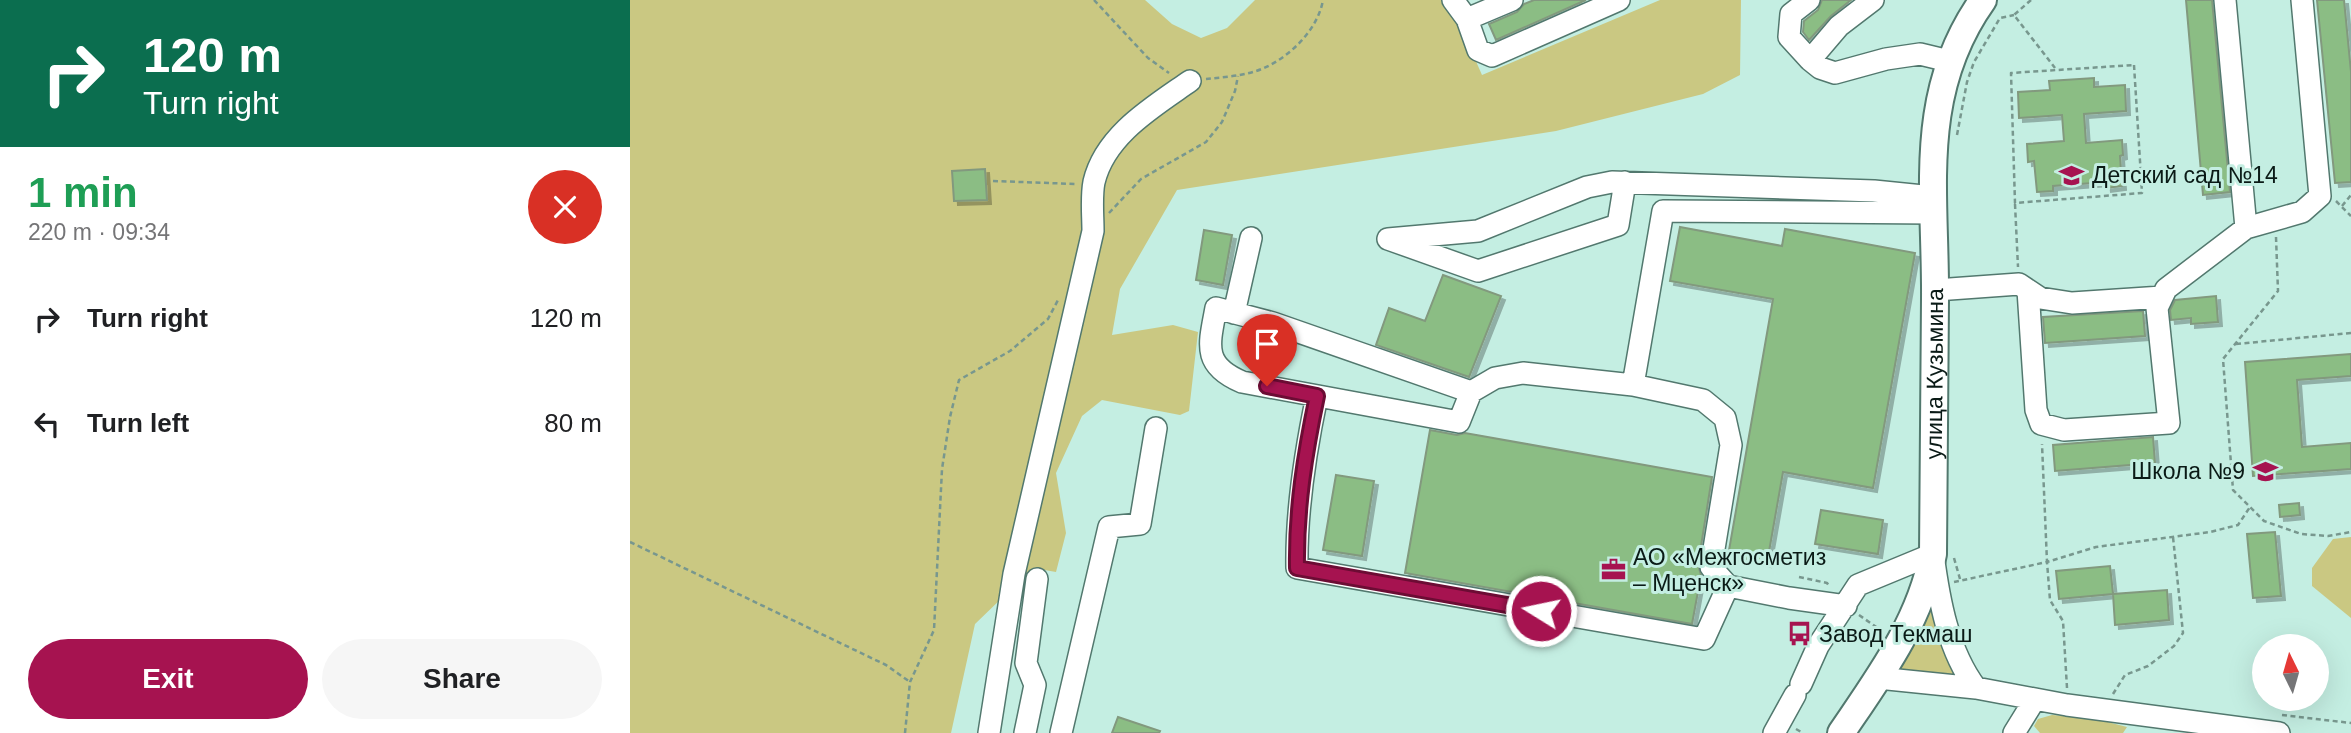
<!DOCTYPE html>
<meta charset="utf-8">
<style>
:root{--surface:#fff;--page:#f6f6f6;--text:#202124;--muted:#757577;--accent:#a61350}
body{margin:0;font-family:Arial,sans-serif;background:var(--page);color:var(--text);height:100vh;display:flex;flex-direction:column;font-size:26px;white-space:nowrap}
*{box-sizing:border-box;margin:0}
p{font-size:23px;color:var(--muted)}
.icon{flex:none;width:38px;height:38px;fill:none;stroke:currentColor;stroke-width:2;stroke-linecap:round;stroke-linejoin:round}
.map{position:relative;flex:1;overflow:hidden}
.details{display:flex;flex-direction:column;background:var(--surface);width:630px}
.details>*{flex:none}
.hud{background:#0b6e4f;color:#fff;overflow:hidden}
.needle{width:46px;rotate:355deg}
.controls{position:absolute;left:1622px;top:634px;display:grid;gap:14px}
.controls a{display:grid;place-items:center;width:77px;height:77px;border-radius:50%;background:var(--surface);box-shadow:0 7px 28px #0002;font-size:35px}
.pin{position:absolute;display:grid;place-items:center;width:60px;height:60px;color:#fff;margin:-72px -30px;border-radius:50% 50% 50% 0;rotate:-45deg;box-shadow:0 0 7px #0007}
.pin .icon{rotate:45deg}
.me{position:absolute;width:77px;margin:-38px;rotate:280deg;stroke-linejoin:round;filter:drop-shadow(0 0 5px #0008)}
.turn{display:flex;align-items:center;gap:24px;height:147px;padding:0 28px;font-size:32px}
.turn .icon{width:91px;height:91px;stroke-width:2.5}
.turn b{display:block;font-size:49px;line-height:60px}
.round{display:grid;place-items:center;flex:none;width:74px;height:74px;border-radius:37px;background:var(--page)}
.headline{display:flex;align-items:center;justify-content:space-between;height:119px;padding:0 28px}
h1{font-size:42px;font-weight:700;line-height:52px;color:#1e9e55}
.primary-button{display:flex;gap:14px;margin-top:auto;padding:14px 28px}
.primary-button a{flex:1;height:80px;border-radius:42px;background:var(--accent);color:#fff;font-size:28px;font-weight:700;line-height:80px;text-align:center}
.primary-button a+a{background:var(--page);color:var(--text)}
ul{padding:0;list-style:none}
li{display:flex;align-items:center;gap:21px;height:105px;padding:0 28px}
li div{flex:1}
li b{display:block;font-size:26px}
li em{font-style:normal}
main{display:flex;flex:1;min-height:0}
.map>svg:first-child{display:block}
.green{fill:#cac882}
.building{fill:#8bbd84;stroke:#82997e;stroke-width:2;filter:url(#shadow)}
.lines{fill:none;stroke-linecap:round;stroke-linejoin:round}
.minor-casing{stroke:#52786e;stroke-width:24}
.major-casing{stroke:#52786e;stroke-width:30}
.path{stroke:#78978e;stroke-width:2.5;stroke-dasharray:5 3.5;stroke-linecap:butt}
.minor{stroke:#fff;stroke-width:21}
.major{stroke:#fff;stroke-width:26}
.route-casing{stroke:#6c0c34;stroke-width:18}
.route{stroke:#a61350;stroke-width:12}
.labels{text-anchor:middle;stroke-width:6;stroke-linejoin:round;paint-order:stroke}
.poi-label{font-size:23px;fill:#0a1a16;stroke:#c4eee2;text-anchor:start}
.street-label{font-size:23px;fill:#0a1a16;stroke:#c4eee2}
</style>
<main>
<section class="details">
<div class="hud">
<div class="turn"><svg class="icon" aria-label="right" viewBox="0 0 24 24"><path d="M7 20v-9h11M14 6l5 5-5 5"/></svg><div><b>120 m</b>Turn right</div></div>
</div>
<div class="headline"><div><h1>1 min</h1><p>220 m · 09:34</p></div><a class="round" style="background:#d93025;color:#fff"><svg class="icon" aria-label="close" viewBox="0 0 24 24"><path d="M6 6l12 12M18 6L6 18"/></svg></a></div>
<ul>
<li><svg class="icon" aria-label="right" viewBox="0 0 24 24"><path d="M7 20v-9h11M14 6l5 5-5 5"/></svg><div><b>Turn right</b></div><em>120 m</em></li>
<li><svg class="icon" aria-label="left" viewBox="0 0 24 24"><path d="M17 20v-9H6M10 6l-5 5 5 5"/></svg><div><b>Turn left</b></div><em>80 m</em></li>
</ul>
<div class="primary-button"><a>Exit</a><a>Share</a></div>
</section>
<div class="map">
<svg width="1721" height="733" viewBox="0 0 1721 733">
<defs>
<filter id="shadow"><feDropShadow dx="4" dy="4" stdDeviation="0" flood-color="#0004"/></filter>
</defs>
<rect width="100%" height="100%" fill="#c4eee2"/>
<!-- green -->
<path class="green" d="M0 0H515L542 24 571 38 597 28 625 0H819L852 75 1030 0H1111L1110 75 1073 94 926 131 547 190 490 289 482 335 543 325 568 332 559 411 550 415 472 400 452 416 426 473 436 533 426 572 403 568 345 624 321 733H0Z
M1721 537V618L1682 586V568L1703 539Z
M1303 603 1329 677 1269 671 1264 666Z
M1422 715 1462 718 1497 727 1493 733H1410L1404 726 1408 719Z"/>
<!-- building -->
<path class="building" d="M904 0H956L866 40 859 24 887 12 894 4Z
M1192 0H1221L1201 16 1179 40 1173 32 1174 21 1188 10Z
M1556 0H1582L1600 192 1573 195Z
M1687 0H1714L1721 72V182L1705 183Z
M1464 78V87L1495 85 1496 111 1454 114 1456 143 1492 140 1493 155 1490 156 1492 186 1477 188 1476 182 1423 186V191L1407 192 1404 161 1398 162 1397 144 1434 141 1432 115 1389 118 1388 92 1420 90 1419 81Z
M355 169 357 200 324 201 322 171Z
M1050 227 1152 246 1155 229 1285 253 1243 488 1153 472 1137 563 1098 556 1143 299 1040 281Z
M574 230 602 235 593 285 566 280Z
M813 275 871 296 839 377 746 345 759 308 795 321Z
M1586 296 1588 322 1561 324V318L1541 320 1540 310 1545 300Z
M1513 311 1515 336 1415 343 1413 317Z
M1721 354V376L1667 380 1672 447 1721 443V469L1623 476 1615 362Z
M800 430 827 435 835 433 1082 477 1068 565 1071 575 1062 624 775 573Z
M1523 437 1525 463 1425 471 1423 445Z
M706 475 744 481 732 556 693 550Z
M1669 503 1670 515 1650 517 1649 505Z
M1191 510 1253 520 1248 554 1185 544Z
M1645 532 1651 596 1623 598 1617 534Z
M1480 566 1483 594 1429 599 1426 571Z
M1537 590 1539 620 1485 625 1483 594Z
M488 717 530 731 529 733H482Z"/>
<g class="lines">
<defs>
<path id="minor" d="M823 0 837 19 882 0
M1179 0 1161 14 1159 37 1180 60 1209 26 1243 0
M1595 0 1616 228
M837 19 848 50 862 56 989 0
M1180 60 1190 68 1205 73 1256 59 1290 54 1319 61
M995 182 988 225 848 271 758 239 848 231 957 187 982 182 1244 191 1303 197
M1306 290 1389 284 1410 298 1442 303 1532 297
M1398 290 1406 410 1411 424 1434 430 1539 423 1527 308 1536 289 1616 228 1672 212 1690 196 1672 0
M604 313 621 238
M1003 385 1033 211 1304 213
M841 392 643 323 586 308C579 345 572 365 612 382L829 422 841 392 865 378 893 373 1003 385 1073 400 1095 418 1101 445 1081 567 1098 586 1159 598 1216 606
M687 396C675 453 666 510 667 568L1074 639 1098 586
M1248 678 1346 688 1437 705 1649 733
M1171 684 1188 646 1228 585 1303 554C1309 600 1318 651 1346 688
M359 733 384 574 463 231C463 215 461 197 464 182 475 135 523 107 560 81
M395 733 405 685 396 663 407 579
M431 733 479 527 510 524 526 428
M1144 733 1165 695
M1384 733 1405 699"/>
<g id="major">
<path id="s1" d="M1211 733C1249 677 1290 622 1303 554 1303 469 1305 384 1305 299 1306 192 1286 94 1353 0"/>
</g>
</defs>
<!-- minor casing -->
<use href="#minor" class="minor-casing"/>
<!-- major casing -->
<use href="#major" class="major-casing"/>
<!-- path -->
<path class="path" d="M464 0 518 58 539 73
M1401 0 1384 15 1425 68
M1504 65 1512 193 1385 203 1381 73Z
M576 79C595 77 616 76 634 68 661 56 688 29 693 0
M1327 135 1337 82 1344 62 1370 18 1384 15
M363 181 446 184
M1706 201 1721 216
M1385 204 1388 267
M1712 206 1721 195
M479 213 511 179 576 142 592 122 605 91 608 76
M1646 237 1648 291 1593 359 1603 490 1634 521 1671 534 1698 536 1721 532
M1606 344 1721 333
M0 542 256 665 280 682
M1324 558 1330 579
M1169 577 1197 583 1199 586
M1324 582 1417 562 1412 444
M1229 615 1252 631
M1437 688 1433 621 1420 600 1417 562 1466 547 1580 532 1608 525 1620 507
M1483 694 1495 675 1518 666 1544 646 1553 633 1543 537
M1652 715 1721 723
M1166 729 1173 733
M275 733 280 682 304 630 312 469 320 417 329 380 380 351 418 319 428 300"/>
<!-- minor -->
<use href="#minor" class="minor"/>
<!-- major -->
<use href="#major" class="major"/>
</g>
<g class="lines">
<defs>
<path id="route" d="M637 386 687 396C675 453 666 509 667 568L911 611"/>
</defs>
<!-- route casing -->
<use href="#route" class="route-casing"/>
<!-- route -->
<use href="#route" class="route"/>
</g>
<!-- icons -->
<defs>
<symbol id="school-bare" viewBox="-9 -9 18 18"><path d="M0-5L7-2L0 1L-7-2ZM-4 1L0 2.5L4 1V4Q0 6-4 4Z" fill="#a61350" stroke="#c4eee2" stroke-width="2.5" paint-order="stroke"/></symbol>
<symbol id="office-bare" viewBox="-9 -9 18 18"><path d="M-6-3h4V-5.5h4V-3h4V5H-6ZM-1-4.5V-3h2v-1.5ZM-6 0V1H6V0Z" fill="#a61350" stroke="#c4eee2" stroke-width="2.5" paint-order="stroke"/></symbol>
<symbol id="bus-bare" viewBox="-9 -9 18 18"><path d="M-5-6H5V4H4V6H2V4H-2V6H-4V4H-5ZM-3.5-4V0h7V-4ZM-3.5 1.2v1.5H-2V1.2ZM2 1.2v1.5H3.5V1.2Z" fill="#a61350" stroke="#c4eee2" stroke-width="2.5" paint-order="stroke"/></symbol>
</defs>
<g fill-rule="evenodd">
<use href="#school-bare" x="1424" y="158" width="35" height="35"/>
<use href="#school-bare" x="1618" y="454" width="35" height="35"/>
<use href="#office-bare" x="966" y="552" width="35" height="35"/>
<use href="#bus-bare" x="1152" y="616" width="35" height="35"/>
</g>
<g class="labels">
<!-- poi labels -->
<g class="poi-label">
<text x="1462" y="183">Детский сад №14</text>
<text x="1615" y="479" text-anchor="end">Школа №9</text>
<text x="1003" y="565">АО «Межгосметиз<tspan x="1003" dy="26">– Мценск»</tspan></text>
<text x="1189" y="642">Завод Текмаш</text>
</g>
<!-- street labels -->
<g class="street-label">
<text dy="8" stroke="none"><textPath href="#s1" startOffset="383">улица Кузьмина</textPath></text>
</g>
</g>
</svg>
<div class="controls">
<a><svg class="needle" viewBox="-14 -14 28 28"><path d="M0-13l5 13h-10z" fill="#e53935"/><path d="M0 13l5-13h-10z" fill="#757577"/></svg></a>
</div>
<div class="pin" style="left:637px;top:386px;background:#d93025"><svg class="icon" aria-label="arrive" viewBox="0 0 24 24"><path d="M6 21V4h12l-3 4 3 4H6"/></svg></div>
<svg class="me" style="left:911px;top:611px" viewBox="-20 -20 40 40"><circle r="17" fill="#a61350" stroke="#fff" stroke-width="3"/><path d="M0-11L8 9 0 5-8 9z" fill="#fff"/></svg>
</div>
</main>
